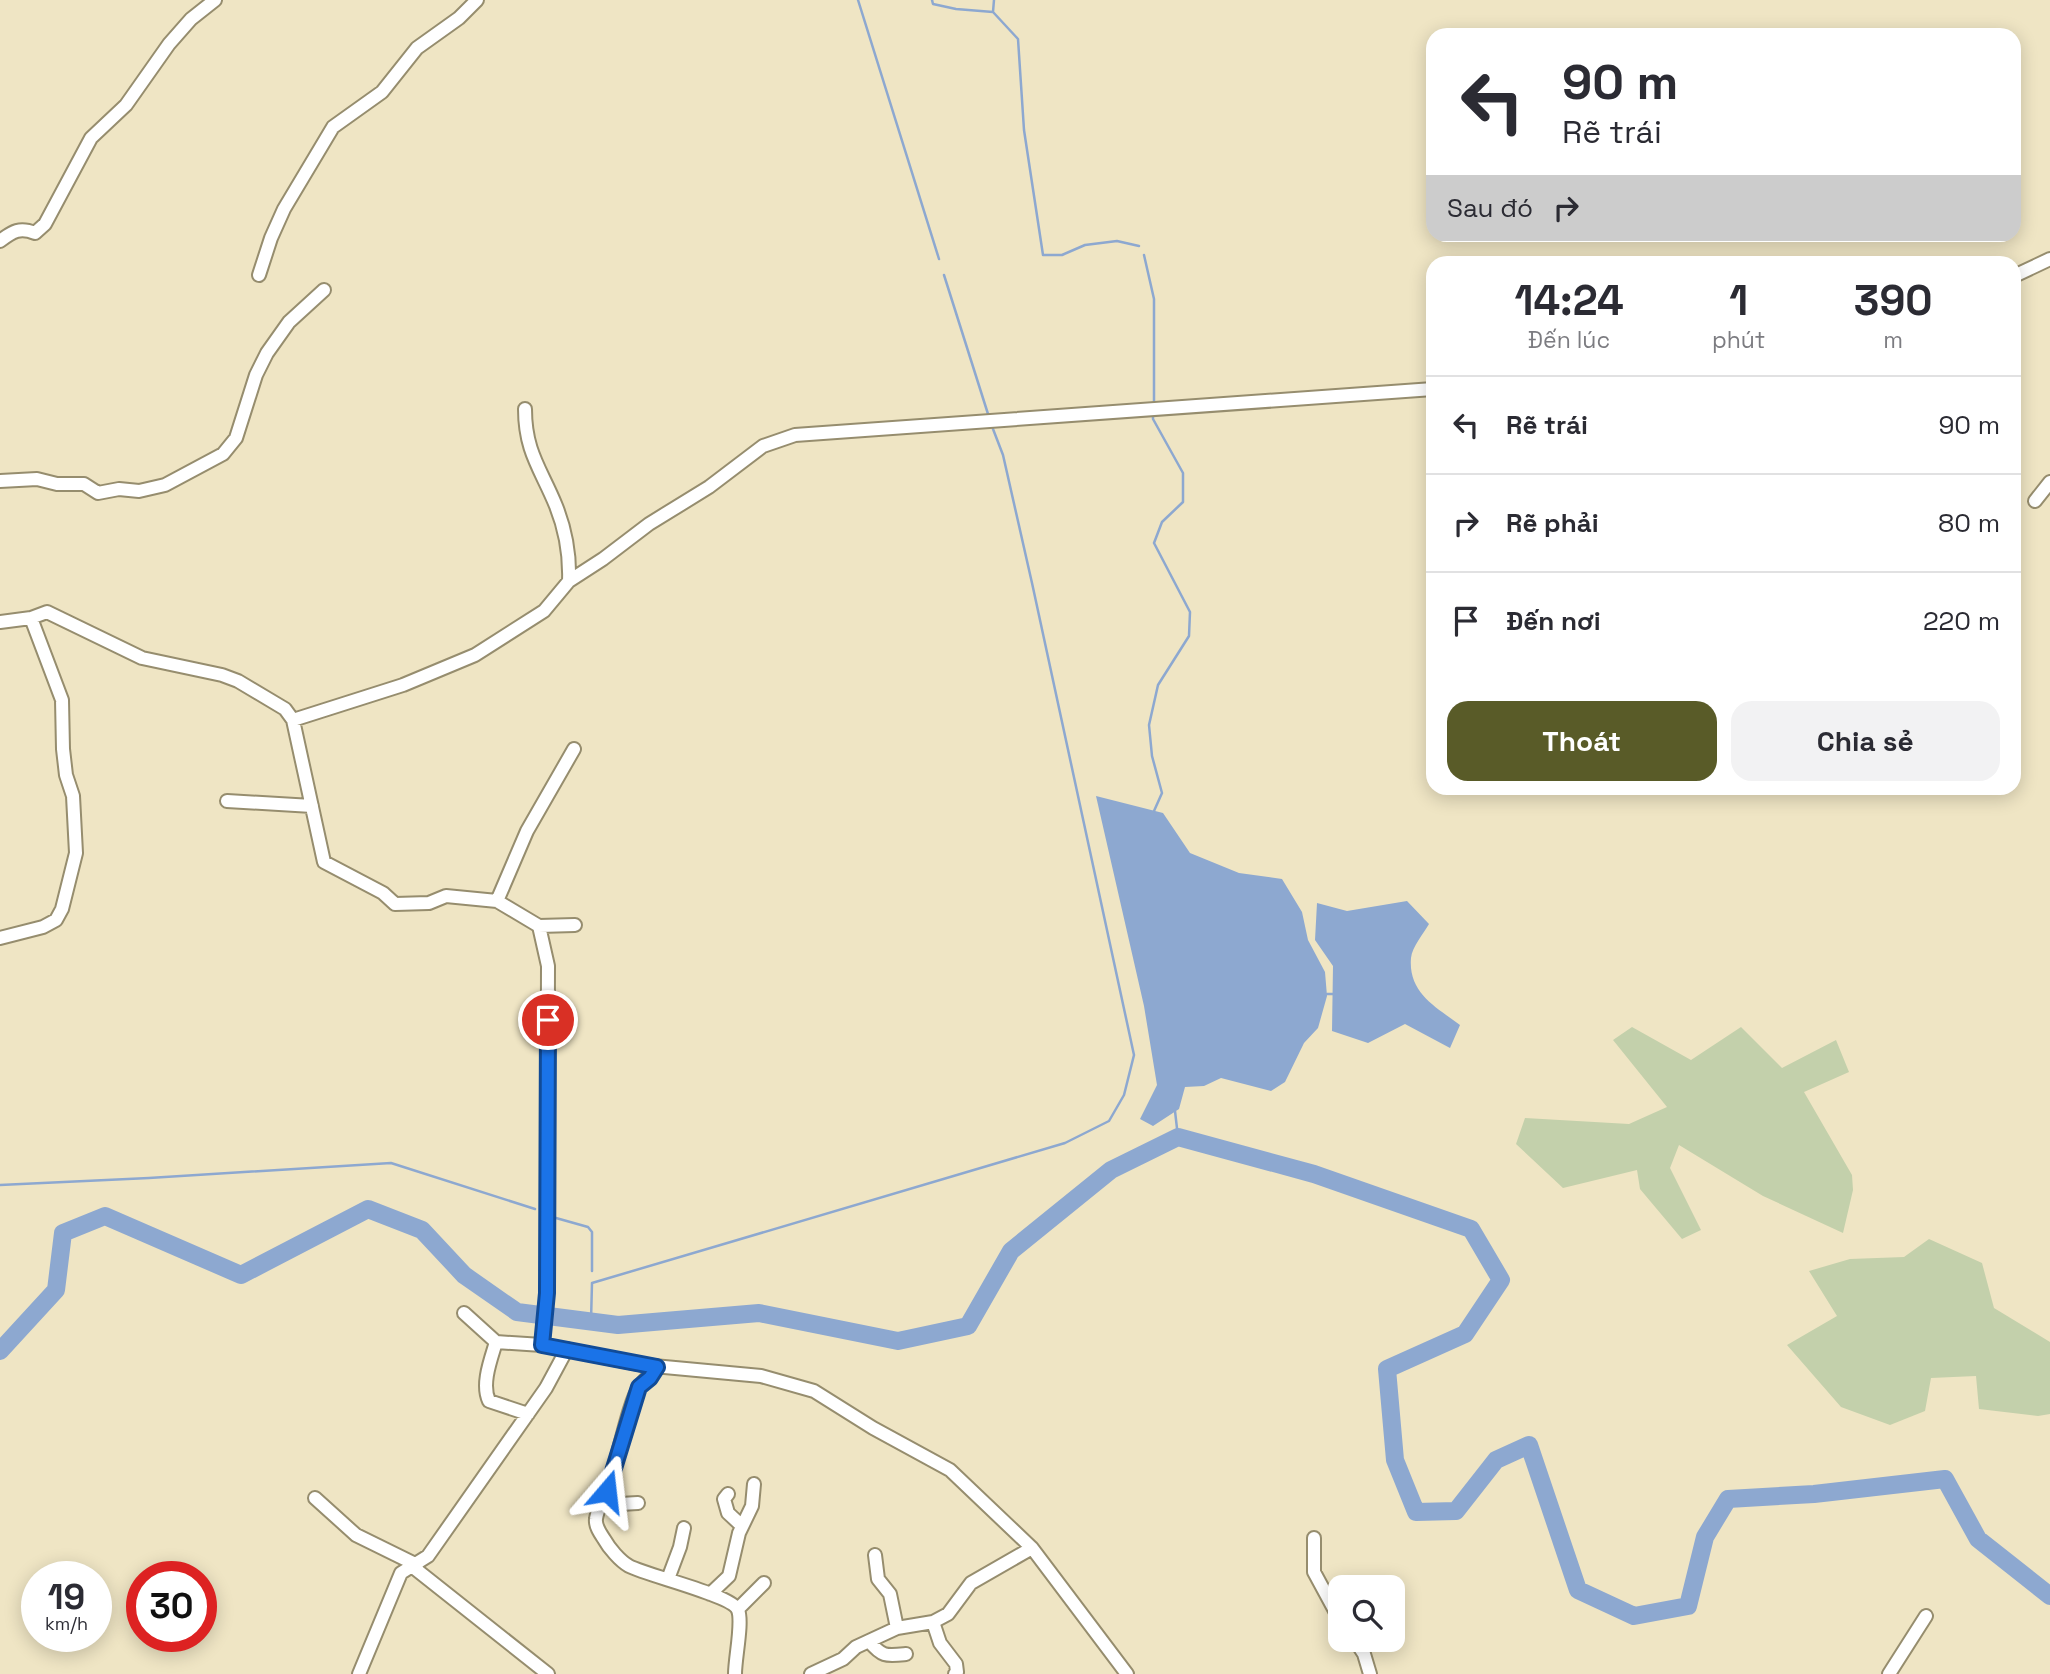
<!DOCTYPE html>
<html lang="vi">
<meta charset="utf-8">
<style>
:root{--surface:#fff;--page:#f2f2f3;--text:#2b2b33;--muted:#7c7c81;--line:#e1e1e2;--accent:#595b28}
body{margin:0;font-family:"Space Grotesk",sans-serif;background:var(--page);color:var(--text);height:100vh;display:flex;flex-direction:column;font-size:26px;white-space:nowrap}
*{box-sizing:border-box;margin:0}
p{font-size:23px;color:var(--muted)}
.icon{flex:none;width:38px;height:38px;fill:none;stroke:currentColor;stroke-width:2;stroke-linecap:round;stroke-linejoin:round}
.map{position:relative;flex:1;overflow:hidden}
.drawer{position:absolute;left:1426px;top:256px;width:595px;height:539px;display:flex;flex-direction:column;background:var(--surface);border-radius:21px;box-shadow:0 4px 18px #0003}
.drawer>*{flex:none}
.banner{position:absolute;left:1426px;top:28px;width:595px;height:214px;border-radius:21px;box-shadow:0 4px 18px #0003;background:#fff;color:var(--text);overflow:hidden}
.tools{position:absolute;left:1328px;top:1575px;display:grid;gap:14px}
.tools a{display:grid;place-items:center;width:77px;height:77px;border-radius:14px;background:var(--surface);box-shadow:0 4px 18px #0003;font-size:35px}
.speed{position:absolute;left:21px;top:1561px;display:flex;gap:14px;font-size:35px;font-weight:700;text-align:center}
.speed>*{display:grid;place-content:center;width:91px;height:91px;border-radius:50%;background:var(--surface);box-shadow:0 4px 18px #0003;line-height:1}
.speed small{font-size:18px;font-weight:400}
.speed .limit{border:10px solid #d22;background:#fff;color:#111}
.pin{position:absolute;display:grid;place-items:center;width:60px;height:60px;color:#fff;margin:-30px;border:4px solid #fff;border-radius:50%;box-shadow:0 2px 7px #0007}
.me{position:absolute;width:77px;margin:-38px;rotate:17deg;stroke-linejoin:round;filter:drop-shadow(0 0 5px #0008)}
.turn{display:flex;align-items:center;gap:24px;height:147px;padding:0 21px;font-size:32px}
.turn .icon{width:91px;height:91px;stroke-width:2.5}
.turn b{display:block;font-size:49px;line-height:60px}
.then{display:flex;align-items:center;height:66px;padding:0 21px;background:#0003;gap:14px;font-size:26px}
.eta{display:flex;justify-content:space-evenly;align-items:center;height:119px;text-align:center}
.eta b{font-size:42px;font-weight:700;line-height:49px}
.primary-button{display:flex;gap:14px;margin-top:auto;padding:14px 21px}
.primary-button a{flex:1;height:80px;border-radius:21px;background:var(--accent);color:#fff;font-size:28px;font-weight:700;line-height:80px;text-align:center}
.primary-button a+a{background:var(--page);color:var(--text)}
ul{padding:0;list-style:none}
li{display:flex;align-items:center;gap:21px;height:98px;padding:0 21px;border-top:2px solid var(--line)}
li div{flex:1}
li b{display:block;font-size:26px}
li em{font-style:normal}
.map>svg:first-child{display:block}
.green{fill:#c3d0ab}
.water{fill:#8da8d0}
.lines{fill:none;stroke-linecap:round;stroke-linejoin:round}
.stream{stroke:#8da8d0;stroke-width:2.5}
.river{stroke:#8da8d0;stroke-width:18}
.minor-casing{stroke:#968d6e;stroke-width:16}
.minor{stroke:#fff;stroke-width:12}
.route-casing{stroke:#114b97;stroke-width:18}
.route{stroke:#1a73e8;stroke-width:12}
</style>
<div class="map">
<svg width="2050" height="1674" viewBox="0 0 2050 1674">
<rect width="100%" height="100%" fill="#efe5c4"/>
<!-- green -->
<path class="green" d="M1632 1027 1691 1060 1741 1027 1782 1068 1836 1040 1849 1072 1804 1092 1852 1175 1853 1190 1843 1233 1763 1196 1679 1145 1670 1168 1701 1230 1682 1239 1640 1189 1637 1170 1563 1188 1516 1144 1525 1118 1629 1124 1667 1107 1613 1040Z
M1929 1239 1982 1263 1994 1308 2050 1342V1414L2038 1416 1979 1409 1976 1376 1931 1378 1925 1411 1890 1425 1841 1407 1787 1345 1837 1316 1809 1271 1850 1259 1904 1257Z"/>
<!-- water -->
<path class="water" d="M1096 796 1163 813 1190 853 1239 873 1282 879 1302 912 1308 940 1325 972 1327 996 1318 1028 1304 1043 1285 1082 1271 1091 1221 1078 1204 1086 1185 1087 1179 1109 1153 1126 1140 1119 1157 1085 1144 1006Z
M1407 901 1429 924C1424 933 1412 947 1411 958 1408 993 1436 1007 1460 1025L1450 1048 1405 1024 1368 1043 1332 1031 1333 966 1315 940 1317 903 1347 911Z"/>
<g class="lines">
<!-- stream -->
<path class="stream" d="M858 0 939 259
M932 0 933 4 956 9 993 12 1018 39 1024 130 1043 255H1062L1085 245 1117 241 1139 246
M993 12 994 0
M1144 255 1154 299V404
M944 275 988 414
M1153 414V419L1183 473V502L1162 522 1154 543 1190 612 1189 636 1158 685 1149 725 1152 756 1162 793 1154 811
M1327 994H1334
M1175 1111 1178 1137
M0 1185 149 1178 391 1163 535 1209
M556 1218 588 1227 592 1232V1271
M592 1283 1065 1143 1109 1121 1124 1095 1134 1055 1032 583 1003 455 993 429
M591 1321 592 1283"/>
<!-- river -->
<path class="river" d="M0 1351 56 1290 63 1233 105 1216 241 1275 368 1209 422 1230 464 1275 517 1312 618 1325 759 1313 898 1341 968 1326 1011 1251 1111 1170 1178 1137 1314 1174 1471 1229 1501 1280 1465 1334 1387 1369 1395 1460 1416 1512 1456 1511 1496 1460 1529 1445 1578 1590 1634 1616 1688 1606 1705 1537 1728 1499 1814 1494 1945 1479 1978 1539 2050 1596"/>
<defs>
<path id="minor" d="M0 241C13 231 20 227 35 233L45 224 91 138 126 105 169 44 191 19 215 0
M259 275 271 238 284 209 333 127 382 92 417 48 459 18 477 0
M2014 276 2050 259
M525 409C525 452 541 469 556 506 566 531 570 554 569 581
M0 481 37 479 57 484H84L98 493 119 489 139 491 165 485 223 454 236 438 256 375 267 353 289 322 324 290
M2035 501 2050 482
M0 622 31 618 47 612 142 658 222 675 238 681 285 709 293 720 324 862 383 893 395 904 429 903 446 896 497 901 539 926 548 966 547 1292 542 1345 643 1365 761 1376 814 1391 873 1428 950 1470 1032 1548 1127 1674
M293 720 403 685 475 655 544 611 569 581 603 559 649 524 709 487 763 446 795 435 1433 389
M227 801 312 806
M497 901 527 831 574 749
M539 926 575 925
M0 938 43 927 56 920 62 909 76 853 73 796 66 775 63 749 62 700 31 618
M464 1313 496 1342
M657 1367C652 1374 645 1379 640 1386 629 1401 619 1454 612 1474 609 1486 597 1509 596 1519 595 1526 600 1533 604 1539 609 1548 620 1561 629 1566 648 1576 732 1595 738 1610 743 1622 735 1658 735 1674
M528 1414 489 1401C481 1384 491 1359 496 1342L542 1345
M728 1494 724 1499 728 1513 742 1526
M315 1498 356 1535 417 1565
M602 1505 638 1503
M1314 1538V1572L1340 1620
M875 1555 878 1579 890 1594 897 1628
M413 1567 548 1674
M668 1579 680 1547 684 1528
M710 1594 729 1576 739 1533 752 1506 754 1484
M738 1609 764 1583
M933 1622 940 1643 956 1664 957 1672 955 1674
M1355 1640 1364 1654 1370 1674
M869 1641C882 1657 886 1656 906 1654
M359 1674 401 1573 428 1556 546 1388 567 1349
M811 1674 843 1659 856 1647 897 1628 933 1622 948 1614 971 1583 1032 1548
M1889 1674 1926 1616"/>
</defs>
<!-- minor casing -->
<use href="#minor" class="minor-casing"/>
<!-- minor -->
<use href="#minor" class="minor"/>
</g>
<g class="lines">
<defs>
<path id="route" d="M548 1020 547 1293 542 1345 657 1367 650 1378 639 1387 607 1491"/>
</defs>
<!-- route casing -->
<use href="#route" class="route-casing"/>
<!-- route -->
<use href="#route" class="route"/>
</g>
</svg>
<div class="tools">
<a><svg class="icon" aria-label="search" viewBox="0 0 24 24"><circle cx="10" cy="10" r="6"/><path d="M15 15l6 6"/></svg></a>
</div>
<div class="speed"><div>19<small>km/h</small></div><div class="limit">30</div></div>
<div class="pin" style="left:548px;top:1020px;background:#d93025"><svg class="icon" aria-label="arrive" viewBox="0 0 24 24"><path d="M6 21V4h12l-3 4 3 4H6"/></svg></div>
<svg class="me" style="left:607px;top:1491px" viewBox="-20 -20 40 40"><path d="M0-17L14 15 0 8-14 15z" fill="#1a73e8" stroke="#fff" stroke-width="4"/></svg>
<div class="banner">
<div class="turn"><svg class="icon" aria-label="left" viewBox="0 0 24 24"><path d="M17 20v-9H6M10 6l-5 5 5 5"/></svg><div><b>90 m</b>Rẽ trái</div></div>
<div class="then">Sau đó<svg class="icon" aria-label="right" viewBox="0 0 24 24"><path d="M7 20v-9h11M14 6l5 5-5 5"/></svg></div>
</div>
<section class="drawer">
<div class="eta">
<div><b>14:24</b><p>Đến lúc</p></div>
<div><b>1</b><p>phút</p></div>
<div><b>390</b><p>m</p></div>
</div>
<ul>
<li><svg class="icon" aria-label="left" viewBox="0 0 24 24"><path d="M17 20v-9H6M10 6l-5 5 5 5"/></svg><div><b>Rẽ trái</b></div><em>90 m</em></li>
<li><svg class="icon" aria-label="right" viewBox="0 0 24 24"><path d="M7 20v-9h11M14 6l5 5-5 5"/></svg><div><b>Rẽ phải</b></div><em>80 m</em></li>
<li><svg class="icon" aria-label="arrive" viewBox="0 0 24 24"><path d="M6 21V4h12l-3 4 3 4H6"/></svg><div><b>Đến nơi</b></div><em>220 m</em></li>
</ul>
<div class="primary-button"><a>Thoát</a><a>Chia sẻ</a></div>
</section>
</div>
